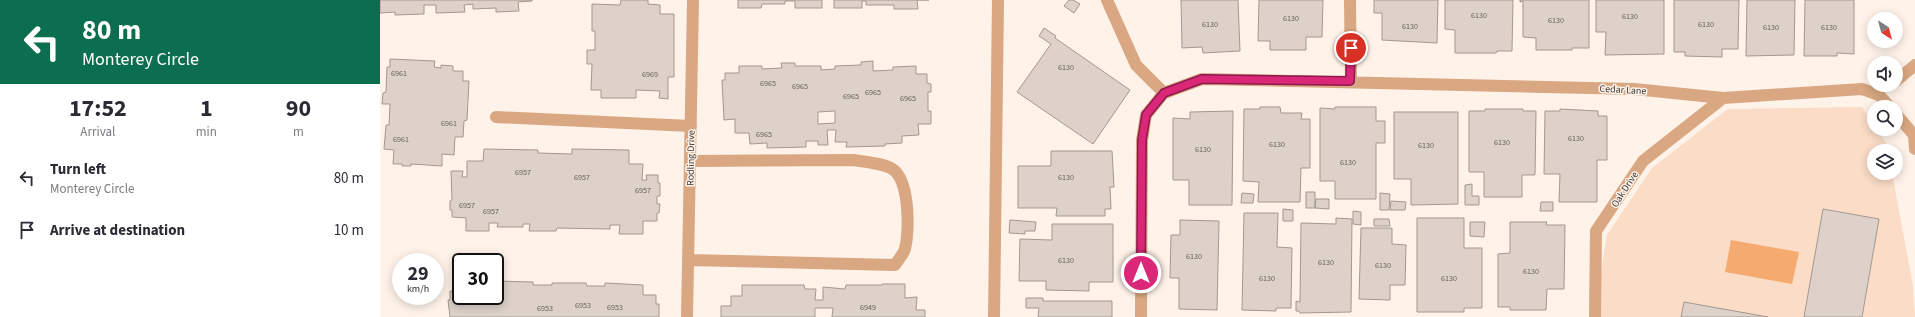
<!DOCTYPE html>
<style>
:root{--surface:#fff;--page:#f2f2f3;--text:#2b2b33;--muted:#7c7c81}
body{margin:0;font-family:"Source Sans 3",sans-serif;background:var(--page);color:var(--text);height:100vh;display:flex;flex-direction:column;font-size:15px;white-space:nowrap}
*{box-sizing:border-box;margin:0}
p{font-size:13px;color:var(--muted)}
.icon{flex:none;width:22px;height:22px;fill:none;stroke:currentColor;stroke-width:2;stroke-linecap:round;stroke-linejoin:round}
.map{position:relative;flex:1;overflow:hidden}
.details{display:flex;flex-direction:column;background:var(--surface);width:380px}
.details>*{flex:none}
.guide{background:#0b6e4f;color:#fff;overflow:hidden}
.needle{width:26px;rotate:144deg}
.controls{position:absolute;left:1487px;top:12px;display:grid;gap:8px}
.controls a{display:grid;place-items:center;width:36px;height:36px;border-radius:50%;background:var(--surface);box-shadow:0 2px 10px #0003;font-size:20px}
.speed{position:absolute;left:12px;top:253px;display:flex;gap:8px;font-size:20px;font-weight:700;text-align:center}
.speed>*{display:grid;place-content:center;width:52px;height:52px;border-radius:50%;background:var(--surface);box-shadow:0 2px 10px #0003;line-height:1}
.speed small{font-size:10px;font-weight:400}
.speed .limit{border:2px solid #111;border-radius:6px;background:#fff;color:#111}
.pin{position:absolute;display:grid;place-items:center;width:34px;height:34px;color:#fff;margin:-17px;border:2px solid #fff;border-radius:50%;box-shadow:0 1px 4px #0007}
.me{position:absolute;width:44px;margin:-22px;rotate:0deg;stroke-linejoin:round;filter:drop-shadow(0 0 3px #0008)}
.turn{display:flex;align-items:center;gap:14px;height:84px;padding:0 16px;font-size:18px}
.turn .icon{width:52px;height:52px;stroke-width:2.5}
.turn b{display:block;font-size:28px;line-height:34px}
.eta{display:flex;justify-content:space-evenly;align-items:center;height:68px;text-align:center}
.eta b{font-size:24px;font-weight:700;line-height:28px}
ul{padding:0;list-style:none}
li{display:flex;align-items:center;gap:12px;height:52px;padding:0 16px}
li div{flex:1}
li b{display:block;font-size:15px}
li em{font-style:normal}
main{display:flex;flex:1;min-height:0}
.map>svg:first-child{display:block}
.green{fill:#fadcc7}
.water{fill:#f5ab70}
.building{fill:#ddd1c9;stroke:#a3988f;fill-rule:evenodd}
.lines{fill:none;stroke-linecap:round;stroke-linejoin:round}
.minor{stroke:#d9a781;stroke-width:12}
.route-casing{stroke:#8e194d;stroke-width:10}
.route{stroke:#db2777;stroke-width:7}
.labels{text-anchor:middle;stroke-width:3;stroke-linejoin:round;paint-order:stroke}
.number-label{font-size:8px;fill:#66605b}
.street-label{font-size:10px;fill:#3e3a36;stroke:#fef2e9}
</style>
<main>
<section class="details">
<div class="guide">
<div class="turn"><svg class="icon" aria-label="left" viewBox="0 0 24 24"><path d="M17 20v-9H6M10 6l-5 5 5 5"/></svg><div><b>80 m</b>Monterey Circle</div></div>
</div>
<div class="eta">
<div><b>17:52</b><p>Arrival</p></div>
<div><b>1</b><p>min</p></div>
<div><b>90</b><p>m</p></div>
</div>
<ul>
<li><svg class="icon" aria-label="left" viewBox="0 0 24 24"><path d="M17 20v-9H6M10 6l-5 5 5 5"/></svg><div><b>Turn left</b><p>Monterey Circle</p></div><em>80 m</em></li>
<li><svg class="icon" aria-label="arrive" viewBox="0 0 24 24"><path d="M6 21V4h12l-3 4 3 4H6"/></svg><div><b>Arrive at destination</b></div><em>10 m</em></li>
</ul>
</section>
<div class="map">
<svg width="1535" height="317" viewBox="0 0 1535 317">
<rect width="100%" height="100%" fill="#fef2e9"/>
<!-- green -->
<path class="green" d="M1482 107 1494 125V129H1497L1506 143 1508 151H1494V173H1512L1533 286 1535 317H1214L1227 235 1272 168 1348 109Z"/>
<!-- water -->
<path class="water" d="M1351 240 1419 252 1412 284 1345 272Z"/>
<!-- building -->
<path class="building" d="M0 0H152V1L138 2 139 11 116 12V8L93 9V4L84 5 85 12 56 13V5H44V14L15 15V12L0 13Z
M241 0H268V4L280 5V14H294V77H288V99L279 98 280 91 256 90V98H221V90H211L212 64H207V50H215V31H212V4L240 5Z
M358 0H442V8H415V1H405V4H382L381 8H358Z
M454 0H549H537L538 9H514V5H486V1H482V8H454Z
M689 0H693L700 4 694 13 684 6Z
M801 0H858L860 51 823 53 822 47 802 48Z
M879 0H943L942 37H926V50H890V41H878Z
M994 0H1058L1057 43 1002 40V13H994Z
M1065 0H1133L1132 51H1117L1116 53H1075V30L1065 29Z
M1140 0H1209V48H1192V50H1156V38L1143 37V1L1140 2Z
M1216 0H1284V54L1225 55 1226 32H1216Z
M1294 0H1359L1358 49H1342V57L1305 56V52H1294Z
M1367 0H1415L1414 55 1366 56Z
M1425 0H1474V54L1457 53V56H1424Z
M664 28 676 36 675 38 750 90 713 144 637 92 671 44 659 36Z
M10 59 55 61 54 67 61 68V65L73 66V71H83V81H89L87 120 84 121 83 137H75L74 155 62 154V166L31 164V166H22V164H13L14 150 4 149 6 125H9L10 104H2L3 93 6 92 7 67H10Z
M493 61V71L513 70V67L536 66V74H547V83L551 84V92H548V111H551V124H538L539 135 522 136V143L505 144V146L466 147 467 142H455L456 130H447L448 145H438V141H426V147L387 148V143L370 144 369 133H355V119L344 120 342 80H345V73H359V66H382V69L402 68 401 63H415V66H441V70L455 69V66L481 65V62ZM455 111V123L438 124V112Z
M880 107H900L901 113H922L921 119H930V168H921L920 202H878L879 182 863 181 864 109H880Z
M955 107H996V121H1005V143H996V199H955V181H940V108L955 109Z
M1105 109H1143V111H1156L1155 175H1142V197H1104V172H1089V111H1105Z
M1180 109 1218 111V116H1227V160H1217V202H1179L1180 174H1164L1165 111H1180Z
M853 111 852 205H809V180H793V118L810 119V112Z
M1014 112H1078V204L1031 205V179H1014Z
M104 149 158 150V153L192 154V149L249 150V164H263L262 180H267L266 175H278V183H280V196H277V204H280L279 213H277V221H263V234H239L240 225H230V229L177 228 176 231H149L150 224H143V227H117L118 223H109V231H86V218L72 217V210H70V201L72 200 71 171H83L82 177H87V161H103Z
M671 151H732L734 187H730L731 209H725V216H676L677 208H638V166H671Z
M1092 184V196H1099V205H1085V185Z
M926 192H935V208H926Z
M862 193 874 194 873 203H861Z
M1000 193 1010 194 1009 210H1000Z
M936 199H949V209L935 208Z
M1011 201 1026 202 1025 210H1010Z
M1161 202H1173V211H1160Z
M903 209 913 210V221H903Z
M1443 209 1499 219 1482 317H1424Z
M973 211 981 212V225L973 224Z
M864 213H898L897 247 912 248 911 308H896V311L862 310Z
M956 218 972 219 971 312 920 313 919 311H916V301L920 302 921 223 956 224Z
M1037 218H1084V248H1102V308H1084V312H1037Z
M994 219H1009L1010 226H994Z
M630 220 656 222 655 231H645V234L629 233Z
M800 220 839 221 837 310 799 309V278H790L791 235H800Z
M1090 222H1105L1104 237 1090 236Z
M1130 222H1167L1166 225H1185L1184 289H1167L1166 310H1130V307H1118V254L1130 253Z
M672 224H733V282H709V291L666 290V281H639L640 239 672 240Z
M981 228H1012V244L1026 245 1025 285H1010V300L979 299Z
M115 281 153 282V285H172V283H206L207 286H225V283L263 285V295H276V304H279V317H70L68 300H70V291L81 292V296H115Z
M502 284H525V298L537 297 536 310H545V317H452L453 308H435V317H341V306H351V296H362V285H424L425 289H436L435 300H443V287L465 289 466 285H502Z
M646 298H663V301H732V317H658L659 308H646Z
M1304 302 1388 317H1301Z"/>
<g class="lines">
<!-- minor -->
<path class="minor" d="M727 0 756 65 784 93
M970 0 971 81
M1516 81 1535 65
M1516 114 1534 135 1535 149
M116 117 311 126
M308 260 515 265C518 260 523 255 525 249 529 231 530 186 515 171 507 163 485 162 473 160L310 161
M307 317 313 0
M614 317 618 0
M761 317 762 140 766 115 784 93 822 79 1254 89 1343 98 1482 89 1499 95 1510 107
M1215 317 1216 231 1263 161 1343 98"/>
</g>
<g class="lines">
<defs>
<path id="route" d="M761 273 762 140 766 115 784 93 822 79 970 81 971 48"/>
</defs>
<!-- route casing -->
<use href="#route" class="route-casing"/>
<!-- route -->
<use href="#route" class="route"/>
</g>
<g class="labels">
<!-- number labels -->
<g class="number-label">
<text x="1099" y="18">6130</text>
<text x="1250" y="19">6130</text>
<text x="911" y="21">6130</text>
<text x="1176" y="23">6130</text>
<text x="830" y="27">6130</text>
<text x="1326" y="27">6130</text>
<text x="1030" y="29">6130</text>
<text x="1391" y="30">6130</text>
<text x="1449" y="30">6130</text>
<text x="686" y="70">6130</text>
<text x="19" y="76">6961</text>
<text x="270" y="77">6969</text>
<text x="388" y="86">6965</text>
<text x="420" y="89">6965</text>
<text x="493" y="95">6965</text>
<text x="471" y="99">6965</text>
<text x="528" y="101">6965</text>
<text x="69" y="126">6961</text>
<text x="384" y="137">6965</text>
<text x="1196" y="141">6130</text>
<text x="21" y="142">6961</text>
<text x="1122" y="145">6130</text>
<text x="897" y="147">6130</text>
<text x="1046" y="148">6130</text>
<text x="823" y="152">6130</text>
<text x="968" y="165">6130</text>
<text x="143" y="175">6957</text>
<text x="202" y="180">6957</text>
<text x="686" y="180">6130</text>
<text x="263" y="193">6957</text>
<text x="87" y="208">6957</text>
<text x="111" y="214">6957</text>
<text x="814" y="259">6130</text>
<text x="686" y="263">6130</text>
<text x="946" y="265">6130</text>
<text x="1003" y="268">6130</text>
<text x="1151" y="274">6130</text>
<text x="887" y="281">6130</text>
<text x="1069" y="281">6130</text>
<text x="203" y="308">6953</text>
<text x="235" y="310">6953</text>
<text x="488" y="310">6949</text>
<text x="165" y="311">6953</text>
</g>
<!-- street labels -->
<g class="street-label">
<text transform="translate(1243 89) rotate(3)" y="4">Cedar Lane</text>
<text transform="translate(310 158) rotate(-89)" y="4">Rodling Drive</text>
<text transform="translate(1244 189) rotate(-57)" y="4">Oak Drive</text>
</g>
</g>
</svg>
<div class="controls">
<a><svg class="needle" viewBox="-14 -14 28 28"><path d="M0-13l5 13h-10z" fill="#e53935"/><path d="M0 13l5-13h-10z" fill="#7c7c81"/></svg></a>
<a><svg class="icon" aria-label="sound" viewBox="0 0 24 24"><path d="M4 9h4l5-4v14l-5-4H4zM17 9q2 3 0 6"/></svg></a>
<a><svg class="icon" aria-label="search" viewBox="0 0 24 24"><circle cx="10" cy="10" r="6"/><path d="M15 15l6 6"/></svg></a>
<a><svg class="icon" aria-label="layers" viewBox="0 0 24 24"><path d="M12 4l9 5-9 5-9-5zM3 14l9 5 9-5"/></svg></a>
</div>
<div class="speed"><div>29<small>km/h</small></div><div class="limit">30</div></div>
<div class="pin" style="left:971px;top:48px;background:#d93025"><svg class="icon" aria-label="arrive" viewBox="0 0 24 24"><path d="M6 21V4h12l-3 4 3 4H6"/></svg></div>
<svg class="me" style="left:761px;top:273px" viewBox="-20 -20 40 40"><circle r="17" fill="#db2777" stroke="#fff" stroke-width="3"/><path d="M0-11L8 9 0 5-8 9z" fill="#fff"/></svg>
</div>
</main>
